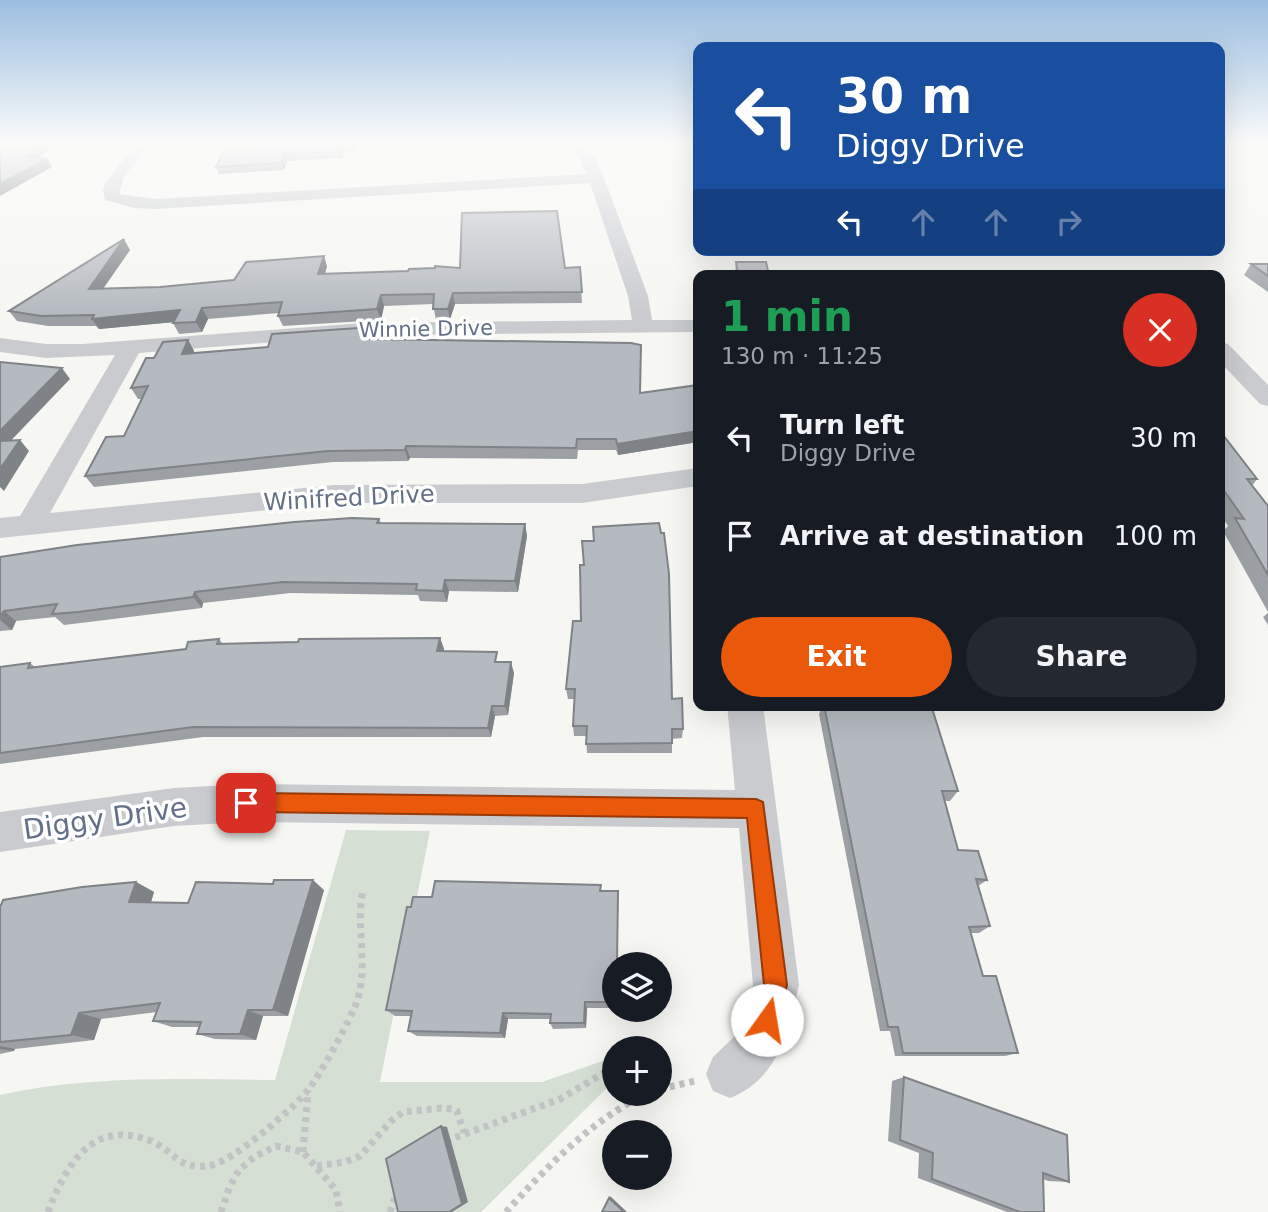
<!DOCTYPE html>
<meta charset="utf-8">
<style>
:root{--surface:#171b24;--page:#242831;--text:#f1f3f6;--muted:#9ea1a6;--accent:#ea580c}
body{margin:0;font-family:"DejaVu Sans",sans-serif;background:var(--page);color:var(--text);height:100vh;display:flex;flex-direction:column;font-size:26px;white-space:nowrap}
*{box-sizing:border-box;margin:0}
p{font-size:23px;color:var(--muted)}
.icon{flex:none;width:38px;height:38px;fill:none;stroke:currentColor;stroke-width:2;stroke-linecap:round;stroke-linejoin:round}
.map{position:relative;flex:1;overflow:hidden}
.panel{position:absolute;left:693px;top:270px;width:532px;height:441px;display:flex;flex-direction:column;background:var(--surface);border-radius:14px;box-shadow:0 7px 28px #0002}
.panel>*{flex:none}
.guide{position:absolute;left:693px;top:42px;width:532px;height:214px;border-radius:14px;box-shadow:0 7px 28px #0002;background:#1a4fa0;color:#fff;overflow:hidden}
.tools{position:absolute;left:602px;top:952px;display:grid;gap:14px}
.tools a{display:grid;place-items:center;width:70px;height:70px;border-radius:50%;background:var(--surface);box-shadow:0 7px 28px #0002;font-size:35px}
.pin{position:absolute;display:grid;place-items:center;width:60px;height:60px;color:#fff;margin:-30px;border-radius:14px;box-shadow:0 4px 10px #0006}
.me{position:absolute;width:77px;margin:-38px;rotate:13deg;stroke-linejoin:round;filter:drop-shadow(0 0 5px #0008)}
.turn{display:flex;align-items:center;gap:24px;height:147px;padding:0 28px;font-size:32px}
.turn .icon{width:91px;height:91px;stroke-width:2.5}
.turn b{display:block;font-size:49px;line-height:60px}
.lanes{display:flex;align-items:center;height:66px;padding:0 28px;background:#0003;justify-content:center;gap:35px;direction:ltr}
.lanes .off{opacity:.35}
.round{display:grid;place-items:center;flex:none;width:74px;height:74px;border-radius:37px;background:var(--page)}
.head{display:flex;align-items:center;justify-content:space-between;height:119px;padding:0 28px}
h1{font-size:42px;font-weight:600;line-height:52px;color:#1e9e55}
.action{display:flex;gap:14px;margin-top:auto;padding:14px 28px}
.action a{flex:1;height:80px;border-radius:42px;background:var(--accent);color:#fff;font-size:28px;font-weight:600;line-height:80px;text-align:center}
.action a+a{background:var(--page);color:var(--text)}
ul{padding:0;list-style:none}
li{display:flex;align-items:center;gap:21px;height:98px;padding:0 28px}
li div{flex:1}
li b{display:block;font-size:26px}
li em{font-style:normal}
.map>svg:first-child{display:block}
.green{fill:#d6dfd3}
.lines{fill:none;stroke-linecap:round;stroke-linejoin:round}
.path{stroke:#c2c3c5;stroke-width:7;stroke-dasharray:5 5;stroke-linecap:butt}
.minor{fill:#c9cbcf;fill-rule:evenodd}
.wall{fill:#9ca0a5}
.shaded-wall{fill:#7f8286}
.building{fill:#b5bac0;stroke:#7f8286;stroke-width:2}
.route{fill:#ea580c;stroke:#983908;stroke-width:2}
.labels{text-anchor:middle;stroke-width:7;stroke-linejoin:round;paint-order:stroke}
.far-street-label{font-size:21px;fill:#637086;stroke:#fff}
.street-label{font-size:24px;fill:#637086;stroke:#fff}
.near-street-label{font-size:28px;fill:#637086;stroke:#fff}
</style>
<div class="map">
<svg width="1268" height="1212" viewBox="0 0 1268 1212">
<rect width="100%" height="100%" fill="#f6f7f3"/>
<!-- green -->
<path class="green" d="M346 830 430 831 380 1082H542L614 1057V1081L481 1212H0V1095C91 1075 183 1079 275 1080Z"/>
<g class="lines">
<!-- path -->
<path class="path" d="M660 1089 695 1081
M446 1141 560 1099 614 1067
M303 1152 308 1090
M317 1166 345 1162 360 1156 391 1121 403 1112 441 1108 453 1109 457 1111 464 1133
M48 1212C66 1165 92 1118 151 1141 177 1152 176 1171 212 1165 233 1161 294 1108 308 1090 319 1077 352 1017 357 1001 369 965 355 926 363 890
M221 1212 229 1188 239 1170 254 1157 276 1146 303 1152 336 1190 340 1212
M390 1212 396 1194
M506 1212C548 1166 589 1122 646 1094"/>
<!-- minor -->
<path class="minor" d="M137 143H152L124 176 119 194 155 199 587 174 570 143H584L597 162 604 178 648 296 652 320H698V332L363 335 139 353 50 513 334 485 582 484 698 468V486L582 503H334L0 538V518L20 516 115 355 46 358 0 352V338L46 344H83L363 323 632 320 628 296 590 183 155 209 135 208 105 200 103 190 105 183Z
M1220 342 1228 344 1268 385V406L1260 404 1220 362Z
M727 705H763L799 985C788 1032 779 1078 730 1098L713 1091 706 1074 713 1057 739 1032 753 985 739 828 246 822 174 826 0 852V812L174 788 246 784 735 790Z"/>
</g>
<!-- wall -->
<path class="wall" d="M228 143H356L354 151 344 152 342 158 287 161 284 170 219 174 216 167Z
M441 143H469L470 148 442 149Z
M130 250 103 289 160 287 234 280 327 266 325 274 408 271 460 268 580 267 582 303 455 304 450 319 436 320 433 304 384 306 381 320 283 326 278 316 279 313 208 319 202 332 179 334 173 323 174 322 99 329 96 326H48L17 321 9 311Z
M736 262 769 275H735Z
M1251 264H1268V292L1244 275Z
M376 338 375 339 640 393 698 385V442L618 455 616 450H578L577 459 410 458 408 461 333 462 94 487 85 476 124 436 142 399H138L131 388 154 358 188 340 194 351 193 353Z
M1220 431 1257 479 1252 486 1268 506V612L1223 531 1228 526 1220 514Z
M379 519 381 523 525 524 527 536 518 592 449 591 447 602 420 601 418 595 290 593 203 603 202 608 89 622 64 625 55 617 16 621 12 630 0 631V557Z
M1268 613V625L1263 617Z
M573 621 672 699 683 729 682 738 672 739V753H587L586 736H574L573 726 575 699H568L566 689Z
M440 638 444 649V651L500 662 514 673 508 715 495 716 491 737H203L0 764V667L30 663 35 667 186 649 219 639 223 644Z
M823 705H931L958 791 950 801H944L958 850 987 880 978 886 990 926 979 933H971L983 976 1018 1053 1005 1056H895L890 1031H880L819 714Z
M136 882 154 892 151 902 188 903 324 890 288 1016H263L256 1040 215 1039 197 1034 199 1027H172L153 1021 157 1012 101 1019 94 1040 15 1049 14 1051 0 1054V905Z
M601 885V891H618L617 964H614V1008H587L586 1028 553 1029 550 1023V1019H508L505 1038 417 1036 408 1031 411 1016H395L386 1010 411 907 432 897Z
M904 1077 1069 1182 1048 1181 1043 1179 1044 1212H1007L918 1178 919 1153 888 1141 892 1081Z"/>
<!-- shaded-wall -->
<path class="shaded-wall" d="M42 143H55L31 165 26 157Z
M352 143H356L354 151 352 144Z
M342 144 344 152 342 158 340 151Z
M285 153 287 161 284 170 281 163Z
M47 159 52 167 0 196V184Z
M124 239 130 250 95 300 89 289Z
M324 256 327 266 322 285 318 274Z
M453 293 455 304 450 319 448 309Z
M381 295 384 306 381 320 377 309Z
M202 308 208 319 202 332 196 322Z
M180 310 186 321 99 329 92 319Z
M372 327 376 338 372 350 369 339Z
M188 340 194 351 188 365 182 354Z
M62 368 70 379 0 452V431Z
M698 431V442L618 455 617 444Z
M20 440 29 451 4 491 0 487V469Z
M406 446 410 458 408 461 405 450Z
M525 524 527 536 518 592 515 581Z
M445 580 449 591 447 602 443 591Z
M195 592 203 603 202 608 193 597Z
M4 611 16 621 12 630 0 620Z
M440 638 444 649 441 661 437 651Z
M511 662 514 673 508 715 505 706Z
M492 706 495 716 491 737 488 728Z
M313 880 324 890 288 1016 273 1010Z
M136 882 154 892 148 912 129 902Z
M585 1002 587 1008 586 1028 584 1023Z
M248 1010 263 1016 256 1040 240 1034Z
M79 1013 101 1019 94 1040 71 1035Z
M503 1013 508 1019 505 1038 500 1033Z
M0 1046 15 1049 14 1051 0 1049Z
M441 1126 447 1127 468 1202 452 1212H449Z
M610 1196 627 1212H624L609 1198Z"/>
<!-- building -->
<path class="building" d="M0 143H42L26 157 47 159 0 184Z
M228 143H352V144H342L340 151 285 153 281 163 216 167Z
M441 143H469L441 145Z
M557 211 565 268 580 267 582 292 453 293 448 309H433L434 294 381 295 377 309 278 316 282 302 202 308 196 322 173 323 180 310 92 319 94 315 41 316 9 311 124 239 89 289 160 287 234 280 246 262 324 256 318 274 408 271 409 269 435 268V266L460 268 462 213Z
M736 262H766L769 275H738Z
M1251 264H1268V276Z
M372 327 369 339 631 343 641 345 640 393 698 385V431L617 444 616 439H577L576 448 406 446 405 450 328 451 85 476 106 437 124 436 148 386 131 388 146 358H154L163 342 188 340 182 354 268 347 272 334Z
M0 362 62 368 0 431Z
M1220 431 1257 479H1247L1268 506V575L1235 518 1244 519 1220 485Z
M20 440 0 469V441Z
M352 518 379 519 377 523 525 524 515 581 445 580 443 591 416 590 417 584 283 582 195 592 193 597 78 612 52 614 57 604 4 611 0 617V557L77 545 294 522Z
M659 523 661 533H664L669 574 672 699 682 698 683 729H672V743L586 744 587 726H573L575 689H566L573 621H581L580 565H584L582 541H594L593 527Z
M440 638 437 651 497 652 495 662H511L505 706H492L488 728 193 727 0 753V667L30 663 28 668 186 649 188 642 219 639 217 644 298 642 299 639Z
M824 705H931L958 791H942L958 850 978 851 987 880 976 879 990 926 969 927 983 976H996L1018 1053H903L898 1027H888Z
M274 880H313L273 1010H248L240 1034H197L201 1022 153 1021 160 1003 79 1013 71 1035 0 1042V905H1L3 900 82 887 136 882 129 902 188 903 196 882 273 884Z
M435 881 601 885 600 891H618L617 964H614V1002H585L584 1023H550L551 1014 503 1013 500 1033 408 1031 412 1011 386 1010 407 907H411L413 897H432Z
M904 1077 1067 1135 1069 1182 1043 1173 1044 1212H1020L932 1179 933 1153 900 1140Z
M441 1126 462 1204 449 1212H398L386 1159Z
M609 1198 624 1212H602Z"/>
<!-- sky -->
<linearGradient id="sky" x2="0" y2="1"><stop stop-color="#9bbee0"/><stop offset="0.46" stop-color="#fbfbfa"/><stop offset="1" stop-color="#fbfbfa" stop-opacity="0"/></linearGradient>
<rect width="1268" height="313" fill="url(#sky)"/>
<!-- route -->
<path class="route" d="M246 793 756 799 763 802 787 985 776 1029 767 1032 759 1029 756 1020 764 985 747 818 246 812 239 810 236 803 239 796Z"/>
<g class="labels">
<!-- far-street labels -->
<g class="far-street-label">
<text transform="translate(426 329) rotate(-1)" y="7">Winnie Drive</text>
</g>
<!-- street labels -->
<g class="street-label">
<text transform="translate(349 498) rotate(-3)" y="8">Winifred Drive</text>
</g>
<!-- near-street labels -->
<g class="near-street-label">
<text transform="translate(105 818) rotate(-8)" y="10">Diggy Drive</text>
</g>
</g>
</svg>
<div class="tools">
<a><svg class="icon" aria-label="layers" viewBox="0 0 24 24"><path d="M12 4l9 5-9 5-9-5zM3 14l9 5 9-5"/></svg></a>
<a>+</a>
<a>−</a>
</div>
<div class="pin" style="left:246px;top:803px;background:#d93025"><svg class="icon" aria-label="arrive" viewBox="0 0 24 24"><path d="M6 21V4h12l-3 4 3 4H6"/></svg></div>
<svg class="me" style="left:767px;top:1020px" viewBox="-20 -20 40 40"><circle r="19" fill="#fff"/><path d="M0-13L10 11 0 6-10 11z" fill="#ea580c"/></svg>
<div class="guide">
<div class="turn"><svg class="icon" aria-label="left" viewBox="0 0 24 24"><path d="M17 20v-9H6M10 6l-5 5 5 5"/></svg><div><b>30 m</b>Diggy Drive</div></div>
<div class="lanes"><svg class="icon" aria-label="left" viewBox="0 0 24 24"><path d="M17 20v-9H6M10 6l-5 5 5 5"/></svg><svg class="icon off" aria-label="ahead" viewBox="0 0 24 24"><path d="M12 20V5M6 11l6-6 6 6"/></svg><svg class="icon off" aria-label="ahead" viewBox="0 0 24 24"><path d="M12 20V5M6 11l6-6 6 6"/></svg><svg class="icon off" aria-label="right" viewBox="0 0 24 24"><path d="M7 20v-9h11M14 6l5 5-5 5"/></svg></div>
</div>
<section class="panel">
<div class="head"><div><h1>1 min</h1><p>130 m · 11:25</p></div><a class="round" style="background:#d93025;color:#fff"><svg class="icon" aria-label="close" viewBox="0 0 24 24"><path d="M6 6l12 12M18 6L6 18"/></svg></a></div>
<ul>
<li><svg class="icon" aria-label="left" viewBox="0 0 24 24"><path d="M17 20v-9H6M10 6l-5 5 5 5"/></svg><div><b>Turn left</b><p>Diggy Drive</p></div><em>30 m</em></li>
<li><svg class="icon" aria-label="arrive" viewBox="0 0 24 24"><path d="M6 21V4h12l-3 4 3 4H6"/></svg><div><b>Arrive at destination</b></div><em>100 m</em></li>
</ul>
<div class="action"><a>Exit</a><a>Share</a></div>
</section>
</div>
